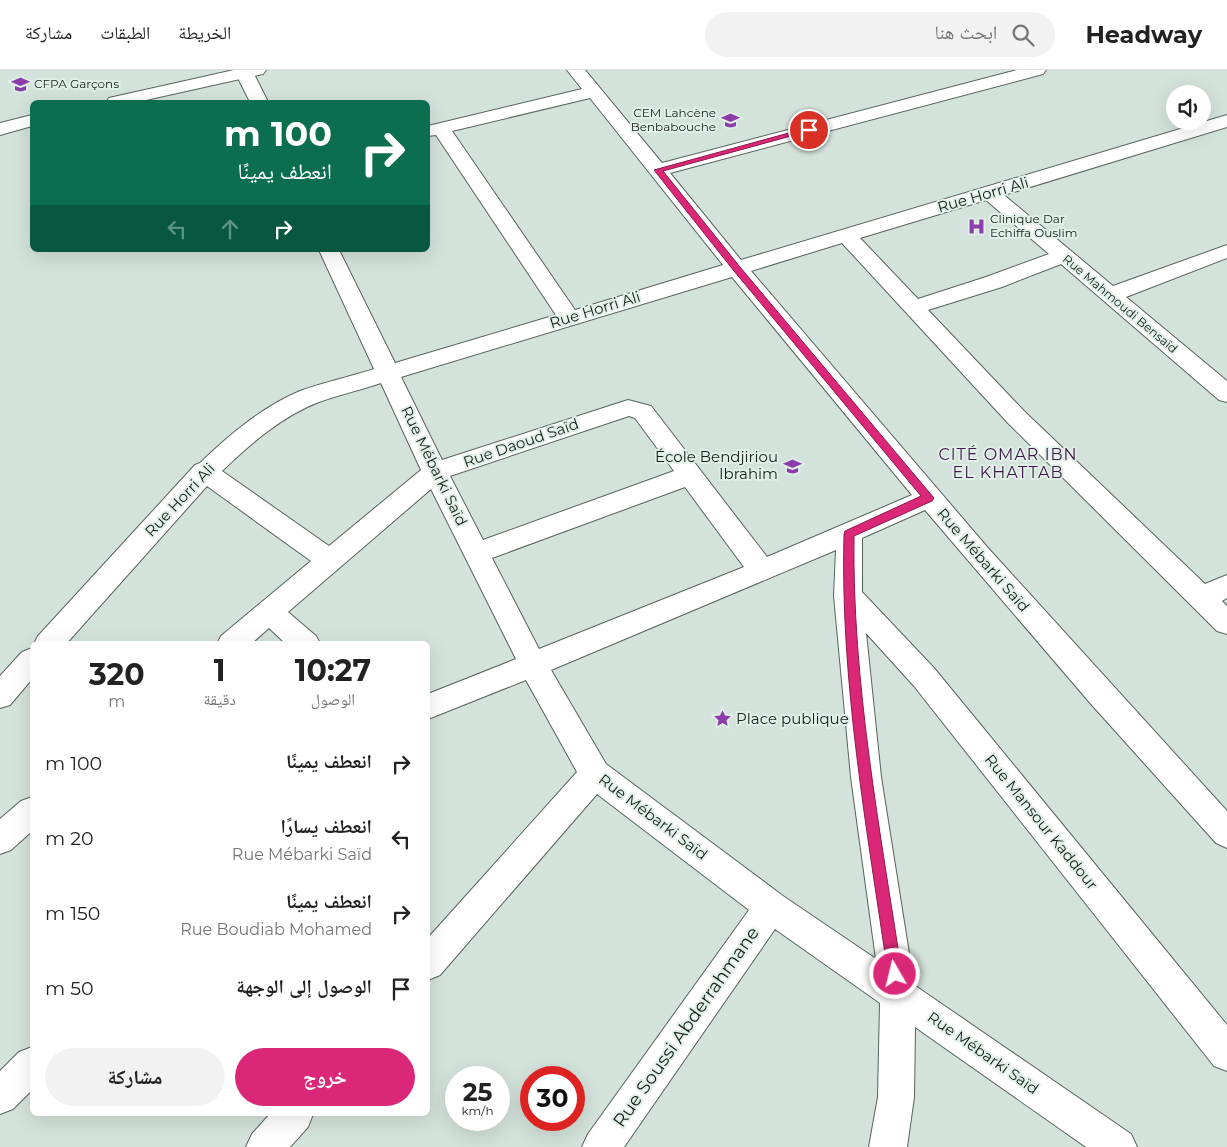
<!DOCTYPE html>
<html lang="ar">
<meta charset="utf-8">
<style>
:root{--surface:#fff;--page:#f2f2f2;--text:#222;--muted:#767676;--line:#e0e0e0;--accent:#db2777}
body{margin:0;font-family:Montserrat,"Noto Naskh Arabic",sans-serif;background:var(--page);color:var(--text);direction:rtl;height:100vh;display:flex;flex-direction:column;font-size:19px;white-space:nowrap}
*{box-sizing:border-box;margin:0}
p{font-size:16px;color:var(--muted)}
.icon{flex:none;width:28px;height:28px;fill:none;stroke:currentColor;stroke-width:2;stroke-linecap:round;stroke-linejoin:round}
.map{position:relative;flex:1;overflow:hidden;direction:ltr}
.sheet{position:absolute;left:30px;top:571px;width:400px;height:475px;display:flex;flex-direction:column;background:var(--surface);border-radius:8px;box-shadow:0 5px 20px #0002;direction:rtl}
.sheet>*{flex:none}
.top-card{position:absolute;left:30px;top:30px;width:400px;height:152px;border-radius:8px;box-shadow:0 5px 20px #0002;direction:rtl;background:#0b6e4f;color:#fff;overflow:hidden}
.buttons{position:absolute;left:1166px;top:15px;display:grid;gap:10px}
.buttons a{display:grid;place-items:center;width:45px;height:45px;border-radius:50%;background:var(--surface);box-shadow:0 5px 20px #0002;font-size:25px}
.speed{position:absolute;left:445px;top:996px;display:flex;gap:10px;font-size:25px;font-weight:700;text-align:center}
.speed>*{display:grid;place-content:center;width:65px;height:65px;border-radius:50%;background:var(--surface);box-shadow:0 5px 20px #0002;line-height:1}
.speed small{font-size:12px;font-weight:400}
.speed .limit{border:8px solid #d22;background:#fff;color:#111}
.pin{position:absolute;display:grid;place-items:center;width:42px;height:42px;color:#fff;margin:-21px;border:2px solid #fff;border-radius:50%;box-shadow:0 1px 5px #0007}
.me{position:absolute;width:55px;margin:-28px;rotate:352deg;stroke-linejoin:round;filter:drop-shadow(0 0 4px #0008)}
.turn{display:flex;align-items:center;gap:18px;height:105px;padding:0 15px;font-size:22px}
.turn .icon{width:65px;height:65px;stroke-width:2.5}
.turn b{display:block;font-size:35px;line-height:42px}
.lanes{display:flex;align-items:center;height:48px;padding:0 15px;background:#0003;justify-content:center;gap:25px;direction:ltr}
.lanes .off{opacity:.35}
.eta{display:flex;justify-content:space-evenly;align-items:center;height:85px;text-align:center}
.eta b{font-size:30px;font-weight:700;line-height:35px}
.button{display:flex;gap:10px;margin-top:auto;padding:10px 15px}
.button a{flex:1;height:58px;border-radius:30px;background:var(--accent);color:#fff;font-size:20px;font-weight:700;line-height:58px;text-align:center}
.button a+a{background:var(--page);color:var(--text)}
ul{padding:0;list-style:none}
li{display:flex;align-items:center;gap:15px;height:75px;padding:0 15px}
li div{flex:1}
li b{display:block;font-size:19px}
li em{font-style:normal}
header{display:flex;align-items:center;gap:30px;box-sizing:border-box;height:70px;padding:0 25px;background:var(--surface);border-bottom:1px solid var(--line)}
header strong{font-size:24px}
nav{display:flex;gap:28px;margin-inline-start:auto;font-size:18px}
.search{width:350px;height:45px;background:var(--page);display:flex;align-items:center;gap:12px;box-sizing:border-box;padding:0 18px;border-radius:28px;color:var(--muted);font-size:19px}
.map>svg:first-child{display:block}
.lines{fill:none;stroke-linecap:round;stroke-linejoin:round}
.minor-casing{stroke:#56645c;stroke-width:2}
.major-casing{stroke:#56645c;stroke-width:2}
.minor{fill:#fff;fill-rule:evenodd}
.major{fill:#fff;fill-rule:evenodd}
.route{fill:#db2777;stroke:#8e194d}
.labels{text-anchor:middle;stroke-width:4;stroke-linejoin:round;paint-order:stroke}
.far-poi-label{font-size:12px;fill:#191e1b;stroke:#e0f0e7;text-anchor:start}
.far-street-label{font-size:12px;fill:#191e1b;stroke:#e0f0e7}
.street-label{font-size:15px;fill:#191e1b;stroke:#e0f0e7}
.poi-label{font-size:15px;fill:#191e1b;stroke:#e0f0e7;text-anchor:end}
.neighbourhood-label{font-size:16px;letter-spacing:1px;fill:#3f184d;stroke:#e0f0e7}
.near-street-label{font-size:18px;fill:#191e1b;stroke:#e0f0e7}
</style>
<header>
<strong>Headway</strong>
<div class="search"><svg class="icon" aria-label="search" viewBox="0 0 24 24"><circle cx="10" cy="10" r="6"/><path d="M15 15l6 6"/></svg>ابحث هنا</div>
<nav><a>الخريطة</a><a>الطبقات</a><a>مشاركة</a></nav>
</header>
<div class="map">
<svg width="1227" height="1077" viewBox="0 0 1227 1077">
<rect width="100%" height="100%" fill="#d3e2da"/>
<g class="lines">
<defs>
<path id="minor" d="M234 0H252L268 32H250Z
M567 0H585L662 93 1017 0H1046L1043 4 670 103 741 190 1227 45V57L1004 125 1113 216 1227 175V188L1126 227 1227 311V332L1219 330 1061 194 1002 217 928 240 1024 341 1205 514 1227 505V528L1222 531 1227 536V564L1217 561 1008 353 842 173 751 201 988 478 1227 741V778L1216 773 1091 634 925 440 862 468V522L934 598 1227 955V1001L1214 996 914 616 866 563 881 707 914 915 1131 1064 1137 1077H1086L915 957 914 1027 907 1077H869L878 1027 880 933 775 859 624 1077H582L588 1064 749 840 597 724 440 905 428 910V868L577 702 526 610 428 649V624L516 589 431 419 288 542 316 566 320 574H286L269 558 251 574H217L221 566 311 491 207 416 66 574H34L38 566 195 395 200 393C229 365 262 337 300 321 324 312 350 307 374 299L319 180H339L395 293 556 245 436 65 428 66V56L582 19ZM590 28 723 195 575 240 452 61ZM986 130 1049 184 986 207 918 229 860 168ZM732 207 912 425 767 487 651 336 628 330 442 390 401 307ZM381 313 421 400 329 476 222 401C249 375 282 346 319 332 339 325 360 320 381 313ZM629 346 635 348 674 401 483 470 450 406ZM685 417 744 497 539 579 492 488ZM836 480 834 526 851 707 876 889 783 826 606 694 551 600Z
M32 578V609L10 635 0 638V606L22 582Z
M32 727V761L11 780 0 784V749L21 731Z
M32 977V1020L13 1039 0 1044V1001L19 982Z
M270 1044H313L308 1057 290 1077H246L252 1064Z"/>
<path id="major" d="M234 0H266L263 4 137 32H106L109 28Z
M32 45V56L0 65V53Z"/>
</defs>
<!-- minor casing -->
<use href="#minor" class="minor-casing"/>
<!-- major casing -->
<use href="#major" class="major-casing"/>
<!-- minor -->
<use href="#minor" class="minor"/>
<!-- major -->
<use href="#major" class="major"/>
</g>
<!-- route -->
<path class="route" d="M807 58 813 60 663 101 740 197 934 428 932 431 854 466C852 612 880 760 902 904L900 909 895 911 890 909 888 904C867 759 840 611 844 464L845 461 921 426 734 201 654 100Z"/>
<!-- icons -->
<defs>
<symbol id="university-bare" viewBox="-9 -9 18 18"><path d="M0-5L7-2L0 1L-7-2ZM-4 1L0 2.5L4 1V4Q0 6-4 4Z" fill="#8d3cab" stroke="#e0f0e7" stroke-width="2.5" paint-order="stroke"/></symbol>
<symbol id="school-bare" viewBox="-9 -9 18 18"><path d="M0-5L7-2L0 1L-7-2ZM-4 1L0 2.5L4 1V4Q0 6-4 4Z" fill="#8d3cab" stroke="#e0f0e7" stroke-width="2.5" paint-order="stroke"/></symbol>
<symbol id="hospital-bare" viewBox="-9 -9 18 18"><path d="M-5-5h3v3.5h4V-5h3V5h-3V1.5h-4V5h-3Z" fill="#8d3cab" stroke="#e0f0e7" stroke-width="2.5" paint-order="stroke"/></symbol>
<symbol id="sight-bare" viewBox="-9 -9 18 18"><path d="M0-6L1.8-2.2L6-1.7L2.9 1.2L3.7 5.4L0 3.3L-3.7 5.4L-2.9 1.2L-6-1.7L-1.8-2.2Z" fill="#8d3cab" stroke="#e0f0e7" stroke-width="2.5" paint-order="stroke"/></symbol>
</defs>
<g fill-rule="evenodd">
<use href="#university-bare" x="8" y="2" width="25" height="25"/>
<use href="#school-bare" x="718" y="38" width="25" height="25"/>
<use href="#hospital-bare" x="964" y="144" width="25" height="25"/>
<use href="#school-bare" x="780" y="384" width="25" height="25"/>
<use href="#sight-bare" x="710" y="636" width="25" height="25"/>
</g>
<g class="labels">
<!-- far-poi labels -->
<g class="far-poi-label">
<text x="34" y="18">CFPA Garçons</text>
<text x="716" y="47" text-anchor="end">CEM Lahcène<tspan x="716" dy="14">Benbabouche</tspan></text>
<text x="990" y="153">Clinique Dar<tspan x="990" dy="14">Echiffa Ouslim</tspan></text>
</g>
<!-- far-street labels -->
<g class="far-street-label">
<text transform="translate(1120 234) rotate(40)" y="4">Rue Mahmoudi Bensaïd</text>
</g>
<!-- street labels -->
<g class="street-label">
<text transform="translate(983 125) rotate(-16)" y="5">Rue Horri Ali</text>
<text transform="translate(595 240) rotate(-17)" y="5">Rue Horri Ali</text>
<text transform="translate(521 373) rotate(-19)" y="5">Rue Daoud Saïd</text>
<text transform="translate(434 396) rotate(64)" y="5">Rue Mébarki Saïd</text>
<text transform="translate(180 430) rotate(-47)" y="5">Rue Horri Ali</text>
<text transform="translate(983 490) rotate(49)" y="5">Rue Mébarki Saïd</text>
<text transform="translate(653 747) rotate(37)" y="5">Rue Mébarki Saïd</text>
<text transform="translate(1041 752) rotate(51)" y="5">Rue Mansour Kaddour</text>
<text transform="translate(983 983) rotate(35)" y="5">Rue Mébarki Saïd</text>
</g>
<!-- poi labels -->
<g class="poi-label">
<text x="778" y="392">École Bendjiriou<tspan x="778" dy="17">Ibrahim</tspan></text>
<text x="736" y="654" text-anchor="start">Place publique</text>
</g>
<!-- neighbourhood labels -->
<g class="neighbourhood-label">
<text x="1008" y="390">CITÉ OMAR IBN<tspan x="1008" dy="18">EL KHATTAB</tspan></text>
</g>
<!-- near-street labels -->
<g class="near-street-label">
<text transform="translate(686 957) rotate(-55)" y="6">Rue Soussi Abderrahmane</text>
</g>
</g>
</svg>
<div class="buttons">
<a><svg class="icon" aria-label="sound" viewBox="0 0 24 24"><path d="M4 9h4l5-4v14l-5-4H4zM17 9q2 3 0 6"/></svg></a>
</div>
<div class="speed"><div>25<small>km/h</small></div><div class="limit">30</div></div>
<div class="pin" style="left:809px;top:60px;background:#d93025"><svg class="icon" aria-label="arrive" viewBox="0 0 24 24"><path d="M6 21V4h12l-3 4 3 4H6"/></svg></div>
<svg class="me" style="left:895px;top:904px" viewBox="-20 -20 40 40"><circle r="17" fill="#db2777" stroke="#fff" stroke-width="3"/><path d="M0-11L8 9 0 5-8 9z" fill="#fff"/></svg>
<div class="top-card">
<div class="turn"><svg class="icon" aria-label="right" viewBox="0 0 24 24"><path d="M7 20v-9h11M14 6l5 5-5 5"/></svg><div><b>100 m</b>انعطف يمينًا</div></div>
<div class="lanes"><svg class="icon off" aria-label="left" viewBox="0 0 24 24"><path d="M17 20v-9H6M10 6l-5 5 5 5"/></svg><svg class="icon off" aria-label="ahead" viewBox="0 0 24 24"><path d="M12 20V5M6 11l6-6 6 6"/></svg><svg class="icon" aria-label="right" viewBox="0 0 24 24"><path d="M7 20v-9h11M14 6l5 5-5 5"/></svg></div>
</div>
<section class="sheet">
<div class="eta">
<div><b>10:27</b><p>الوصول</p></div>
<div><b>1</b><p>دقيقة</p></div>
<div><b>320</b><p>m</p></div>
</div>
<ul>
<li><svg class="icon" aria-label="right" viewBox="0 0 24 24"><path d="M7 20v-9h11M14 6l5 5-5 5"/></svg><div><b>انعطف يمينًا</b></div><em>100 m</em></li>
<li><svg class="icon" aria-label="left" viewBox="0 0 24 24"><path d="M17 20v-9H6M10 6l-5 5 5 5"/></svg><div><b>انعطف يسارًا</b><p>Rue Mébarki Saïd</p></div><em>20 m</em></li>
<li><svg class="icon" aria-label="right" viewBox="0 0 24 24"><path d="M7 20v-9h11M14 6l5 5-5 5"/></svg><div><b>انعطف يمينًا</b><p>Rue Boudiab Mohamed</p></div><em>150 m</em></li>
<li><svg class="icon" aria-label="arrive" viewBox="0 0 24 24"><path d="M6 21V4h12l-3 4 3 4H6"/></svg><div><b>الوصول إلى الوجهة</b></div><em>50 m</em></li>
</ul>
<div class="button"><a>خروج</a><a>مشاركة</a></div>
</section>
</div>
